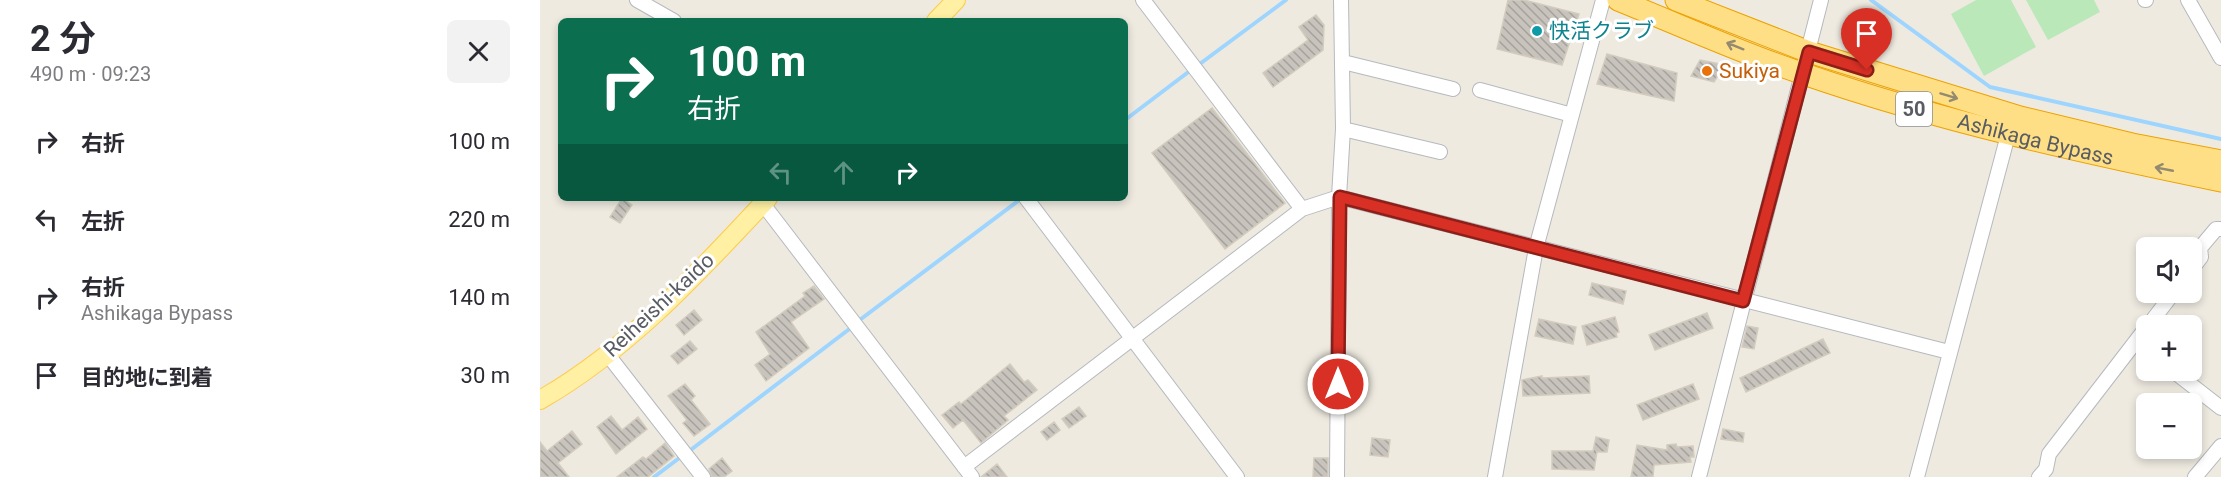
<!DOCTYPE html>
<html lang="ja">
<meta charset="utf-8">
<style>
:root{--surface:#fff;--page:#f2f2f3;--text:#2b2b33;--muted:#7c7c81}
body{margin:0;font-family:Roboto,"Noto Sans JP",sans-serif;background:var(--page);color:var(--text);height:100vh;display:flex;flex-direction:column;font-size:22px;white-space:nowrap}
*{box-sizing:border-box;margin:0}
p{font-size:20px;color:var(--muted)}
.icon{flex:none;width:33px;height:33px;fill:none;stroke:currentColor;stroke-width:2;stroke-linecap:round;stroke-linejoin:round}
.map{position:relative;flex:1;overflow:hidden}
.side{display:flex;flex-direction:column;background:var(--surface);width:540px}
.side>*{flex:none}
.hud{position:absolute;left:18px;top:18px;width:570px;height:183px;border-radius:9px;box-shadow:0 3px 9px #0003;background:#0b6e4f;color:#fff;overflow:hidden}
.tools{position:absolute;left:1596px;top:237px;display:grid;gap:12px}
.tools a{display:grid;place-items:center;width:66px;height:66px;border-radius:9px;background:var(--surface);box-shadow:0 3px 9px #0003;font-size:30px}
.pin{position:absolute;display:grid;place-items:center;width:51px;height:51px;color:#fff;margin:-62px -26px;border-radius:50% 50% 50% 0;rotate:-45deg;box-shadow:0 0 6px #0007}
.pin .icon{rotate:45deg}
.me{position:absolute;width:66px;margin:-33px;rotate:0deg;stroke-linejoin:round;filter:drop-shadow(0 0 4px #0008)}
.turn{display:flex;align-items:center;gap:21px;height:126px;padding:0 30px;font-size:27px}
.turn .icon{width:78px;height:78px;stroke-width:2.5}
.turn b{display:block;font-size:42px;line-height:51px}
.lanes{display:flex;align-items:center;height:57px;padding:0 30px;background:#0003;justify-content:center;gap:30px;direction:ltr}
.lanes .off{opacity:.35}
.round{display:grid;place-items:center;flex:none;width:63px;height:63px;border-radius:9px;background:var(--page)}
.headline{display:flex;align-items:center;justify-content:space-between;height:102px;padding:0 30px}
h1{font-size:36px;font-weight:700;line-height:45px}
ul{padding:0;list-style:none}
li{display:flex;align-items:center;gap:18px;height:78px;padding:0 30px}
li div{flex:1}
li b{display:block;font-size:22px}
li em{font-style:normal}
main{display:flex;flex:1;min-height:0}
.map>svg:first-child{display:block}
.pitch{fill:#bae8b9}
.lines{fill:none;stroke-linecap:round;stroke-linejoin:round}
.stream{stroke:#9ed5ff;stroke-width:4}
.building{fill:url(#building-back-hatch);stroke:#d3ccbe;stroke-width:1.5}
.minor-casing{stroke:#b6b9be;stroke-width:16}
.major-casing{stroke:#feca49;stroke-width:20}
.highway-casing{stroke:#eda200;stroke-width:23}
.minor{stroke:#fff;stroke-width:14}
.major{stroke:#fff0a3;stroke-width:18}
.highway{stroke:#ffdf85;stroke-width:21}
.oneway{stroke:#938a6f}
.route-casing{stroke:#8d1f18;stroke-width:15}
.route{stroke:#d93025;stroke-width:10}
.culture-dot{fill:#0f9aa8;stroke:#fff;stroke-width:2}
.food-dot{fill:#e8710a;stroke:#fff;stroke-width:2}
.labels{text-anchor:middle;stroke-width:6;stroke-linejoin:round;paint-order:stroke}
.shield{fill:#fff;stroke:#8b8e92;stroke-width:1.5}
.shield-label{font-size:20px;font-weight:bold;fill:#595d63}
.culture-label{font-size:21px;fill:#0d838f;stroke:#fff;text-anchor:start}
.food-label{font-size:21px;fill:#c56008;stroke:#fff;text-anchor:start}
.street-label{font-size:21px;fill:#595d63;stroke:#fff}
</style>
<main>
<section class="side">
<div class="headline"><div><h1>2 分</h1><p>490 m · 09:23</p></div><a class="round"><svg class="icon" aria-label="close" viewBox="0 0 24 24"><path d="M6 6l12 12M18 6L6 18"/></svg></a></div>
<ul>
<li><svg class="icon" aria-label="right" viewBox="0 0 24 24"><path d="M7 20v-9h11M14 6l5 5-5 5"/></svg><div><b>右折</b></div><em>100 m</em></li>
<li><svg class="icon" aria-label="left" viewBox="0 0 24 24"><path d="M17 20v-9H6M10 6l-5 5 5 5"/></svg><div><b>左折</b></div><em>220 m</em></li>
<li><svg class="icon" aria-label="right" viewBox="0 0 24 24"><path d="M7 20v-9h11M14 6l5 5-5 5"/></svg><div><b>右折</b><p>Ashikaga Bypass</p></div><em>140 m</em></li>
<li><svg class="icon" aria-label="arrive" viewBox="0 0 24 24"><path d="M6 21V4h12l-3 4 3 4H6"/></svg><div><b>目的地に到着</b></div><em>30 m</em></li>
</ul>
</section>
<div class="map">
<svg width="1681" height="477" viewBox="0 0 1681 477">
<defs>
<pattern id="building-back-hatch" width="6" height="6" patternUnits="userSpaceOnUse" patternTransform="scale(1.5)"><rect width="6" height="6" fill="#c8c4bd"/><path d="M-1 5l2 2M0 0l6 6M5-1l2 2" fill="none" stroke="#a5a29d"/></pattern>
</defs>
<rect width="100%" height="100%" fill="#eeeae0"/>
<!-- pitch -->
<path class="pitch" d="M1436 0H1471L1496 47 1444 76 1411 14Z
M1486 0H1554L1560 12 1508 40Z"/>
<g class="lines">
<!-- stream -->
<path class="stream" d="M1331 0 1450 87 1681 139
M657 66 746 0
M585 120 651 70
M317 322 482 198
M148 452 312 327
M114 477 142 456"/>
</g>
<!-- building -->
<path class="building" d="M968 0H984L1039 14 1022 65 957 49Z
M776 15 784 25 783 50 733 87 723 73 768 40 759 27Z
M1067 54 1137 73 1134 101 1057 84Z
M1160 60 1185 65 1174 82 1151 76Z
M672 108 745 203 685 249 612 153Z
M82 198 92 205 80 223 70 217Z
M1052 283 1086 291 1083 304 1049 295Z
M274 286 284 299 251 322 269 348 226 381 215 365 230 354 216 332 265 296 263 293Z
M154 310 162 320 144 335 136 325Z
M1167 313 1173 328 1115 350 1109 335Z
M1075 317 1079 332 1076 333 1077 337 1047 345 1042 326Z
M999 319 1036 327 1033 344 995 336Z
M1207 326 1218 328 1214 349 1202 347Z
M1283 339 1290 353 1206 392 1200 378Z
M150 341 157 349 138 364 131 356Z
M470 364 484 382 488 380 497 390 464 416 468 420 441 443 423 420 413 428 402 415 419 402 421 404Z
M1002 376V378L1049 376 1050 393 983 396 982 380Z
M145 384 155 396 151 400 170 424 154 436 143 423 147 420 128 396Z
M1153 384 1159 399 1103 420 1097 405Z
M539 407 546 416 529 428 522 419Z
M71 416 82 430 98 417 107 429 76 454 57 427Z
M514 422 520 430 507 440 501 432Z
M1183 429 1204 433 1203 442 1181 439Z
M32 431 42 444 18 463 29 477H0V442L7 451Z
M1056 437 1069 440 1067 452H1057L1054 470 1012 469V451H1053Z
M832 438 850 440 848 457 830 455Z
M125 443 134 456 108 477H77L103 457 106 459Z
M1136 444 1137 447 1153 446 1154 457H1150L1151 462 1114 465 1113 477H1091L1097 445 1127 450V445Z
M182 458 192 471 184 477H172L169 469Z
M774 458H788V477H773Z
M457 464 467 477H441Z"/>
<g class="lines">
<defs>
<path id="minor" d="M97 0 134 21
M603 0 762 209
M1605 0H1606
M1648 0 1681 58
M803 62 913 89
M940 90 1032 115
M803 129 900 152
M486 198 697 477
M223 204 432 477
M1652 269 1661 257 1660 248 1676 229H1681
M1608 326 1634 292
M68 355 163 477
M1632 370 1681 408
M424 467 762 209 799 197 1409 352
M797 477 799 197 803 129 801 0
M955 477 996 248 1063 0
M1159 477 1281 0
M1377 477 1468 135
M1499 477 1506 469 1509 454 1606 328
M1655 477 1681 446"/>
<path id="major" d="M396 21 416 0
M0 400C89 349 159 272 228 198"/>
<g id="highway">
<path id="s1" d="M1078 0C1140 25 1201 53 1264 74 1400 121 1540 152 1681 181"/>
<path d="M1136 0 1269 52 1480 117 1592 144 1681 161"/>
</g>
</defs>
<!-- minor casing -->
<use href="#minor" class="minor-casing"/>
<!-- major casing -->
<use href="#major" class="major-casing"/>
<!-- highway casing -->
<use href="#highway" class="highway-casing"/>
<!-- minor -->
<use href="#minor" class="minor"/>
<!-- major -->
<use href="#major" class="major"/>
<!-- highway -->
<use href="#highway" class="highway"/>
</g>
<!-- one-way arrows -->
<defs><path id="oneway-shaft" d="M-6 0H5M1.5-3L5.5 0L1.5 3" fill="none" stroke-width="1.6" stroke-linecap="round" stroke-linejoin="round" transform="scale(1.5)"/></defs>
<g class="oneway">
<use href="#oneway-shaft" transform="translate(1195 46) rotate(-158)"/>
<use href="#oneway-shaft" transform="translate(1409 96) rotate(17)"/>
<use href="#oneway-shaft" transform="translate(1624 169) rotate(-169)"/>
</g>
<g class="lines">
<defs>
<path id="route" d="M798 384 800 197 1203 301 1269 52 1327 70"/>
</defs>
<!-- route casing -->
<use href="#route" class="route-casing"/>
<!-- route -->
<use href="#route" class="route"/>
</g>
<!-- markers -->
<circle class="culture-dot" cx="997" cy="31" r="6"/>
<circle class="food-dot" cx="1167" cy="71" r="6"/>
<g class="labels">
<!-- shield labels -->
<rect class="shield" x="1356" y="92" width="36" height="34" rx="4.5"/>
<g class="shield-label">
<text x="1374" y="116">50</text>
</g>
<!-- culture labels -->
<g class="culture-label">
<text x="1009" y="38">快活クラブ</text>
</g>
<!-- food labels -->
<g class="food-label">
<text x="1179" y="78">Sukiya</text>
</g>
<!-- street labels -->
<g class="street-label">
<text dy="7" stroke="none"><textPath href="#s1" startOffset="441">Ashikaga Bypass</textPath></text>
<text transform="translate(119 305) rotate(-43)" y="7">Reiheishi-kaido</text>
</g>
</g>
</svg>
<div class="tools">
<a><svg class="icon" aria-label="sound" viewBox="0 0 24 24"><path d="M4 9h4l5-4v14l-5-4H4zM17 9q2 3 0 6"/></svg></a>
<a>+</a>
<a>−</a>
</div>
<div class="pin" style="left:1327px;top:70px;background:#d93025"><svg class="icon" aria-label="arrive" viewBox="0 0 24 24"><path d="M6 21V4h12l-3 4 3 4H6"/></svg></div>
<svg class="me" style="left:798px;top:384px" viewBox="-20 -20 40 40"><circle r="17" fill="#d93025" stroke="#fff" stroke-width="3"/><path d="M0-11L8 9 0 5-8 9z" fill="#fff"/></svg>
<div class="hud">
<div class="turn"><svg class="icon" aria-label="right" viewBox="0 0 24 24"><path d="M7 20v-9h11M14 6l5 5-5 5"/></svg><div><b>100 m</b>右折</div></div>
<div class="lanes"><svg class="icon off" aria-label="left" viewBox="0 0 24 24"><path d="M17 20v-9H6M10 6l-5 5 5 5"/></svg><svg class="icon off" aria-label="ahead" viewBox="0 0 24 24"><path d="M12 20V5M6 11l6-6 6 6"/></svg><svg class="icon" aria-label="right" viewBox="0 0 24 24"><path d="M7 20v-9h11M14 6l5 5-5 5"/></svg></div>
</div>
</div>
</main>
